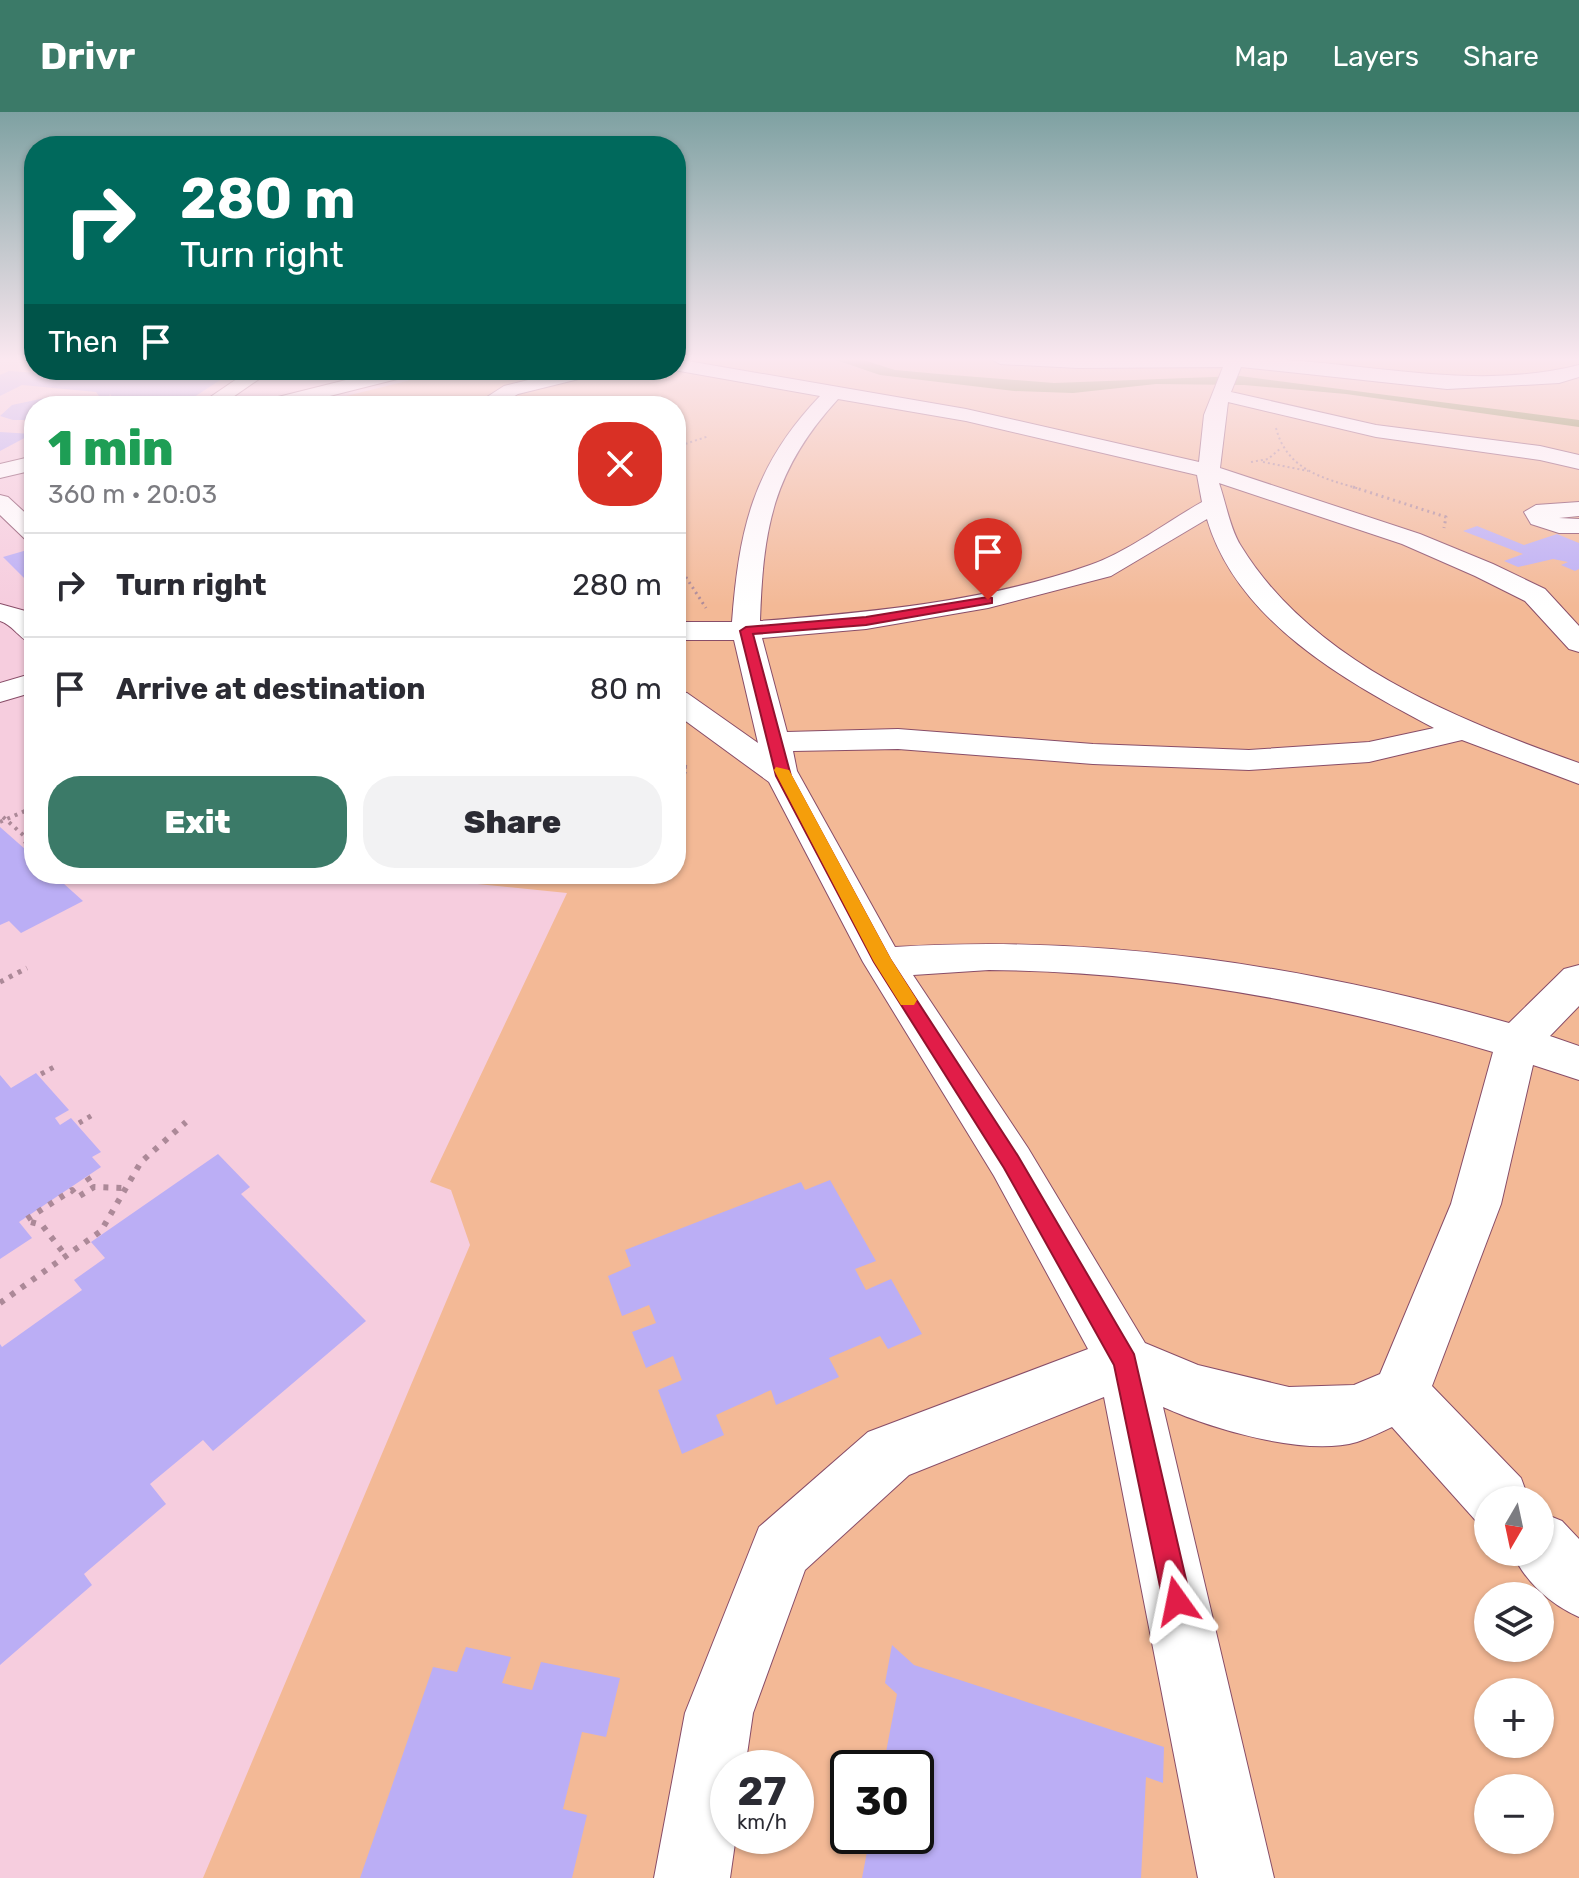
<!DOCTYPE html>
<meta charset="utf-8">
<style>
:root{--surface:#fff;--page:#f2f2f3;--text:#2b2b33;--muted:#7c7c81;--line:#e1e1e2;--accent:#3b7a68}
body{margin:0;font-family:Rubik,sans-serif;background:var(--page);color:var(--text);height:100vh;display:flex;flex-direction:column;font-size:30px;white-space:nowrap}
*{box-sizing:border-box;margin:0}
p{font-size:26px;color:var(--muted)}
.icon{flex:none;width:44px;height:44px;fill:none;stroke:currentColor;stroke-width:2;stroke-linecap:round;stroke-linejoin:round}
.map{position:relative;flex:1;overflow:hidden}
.sheet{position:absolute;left:24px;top:284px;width:662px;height:488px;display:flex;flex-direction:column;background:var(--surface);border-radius:32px;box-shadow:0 2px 6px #0004}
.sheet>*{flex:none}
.banner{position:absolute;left:24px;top:24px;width:662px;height:244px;border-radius:32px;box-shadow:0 2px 6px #0004;background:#00695c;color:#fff;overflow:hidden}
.needle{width:52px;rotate:189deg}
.buttons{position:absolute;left:1474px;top:1374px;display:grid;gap:16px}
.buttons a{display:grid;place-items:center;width:80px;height:80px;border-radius:50%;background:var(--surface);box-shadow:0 2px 6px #0004;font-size:40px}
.speed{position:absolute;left:710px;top:1638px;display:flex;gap:16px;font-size:40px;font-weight:700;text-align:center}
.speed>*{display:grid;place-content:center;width:104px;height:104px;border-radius:50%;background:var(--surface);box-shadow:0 2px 6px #0004;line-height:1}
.speed small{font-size:20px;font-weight:400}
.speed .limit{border:4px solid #111;border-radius:12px;background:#fff;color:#111}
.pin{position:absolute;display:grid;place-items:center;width:68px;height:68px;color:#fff;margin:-82px -34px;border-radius:50% 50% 50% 0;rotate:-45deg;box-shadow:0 0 8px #0007}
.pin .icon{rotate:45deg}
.me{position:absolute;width:88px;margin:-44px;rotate:348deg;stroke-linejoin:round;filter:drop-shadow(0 0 6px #0008)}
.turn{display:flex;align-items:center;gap:28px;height:168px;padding:0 24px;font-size:36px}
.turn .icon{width:104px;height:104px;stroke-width:2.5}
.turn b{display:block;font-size:56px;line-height:68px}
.then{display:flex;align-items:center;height:76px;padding:0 24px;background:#0003;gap:16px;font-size:30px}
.round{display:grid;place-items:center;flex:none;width:84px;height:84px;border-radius:32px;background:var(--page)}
.overview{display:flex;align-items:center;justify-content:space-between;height:136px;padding:0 24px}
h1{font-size:48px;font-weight:800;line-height:60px;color:#1e9e55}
.cta{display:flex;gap:16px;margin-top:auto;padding:16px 24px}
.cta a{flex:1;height:92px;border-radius:32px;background:var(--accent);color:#fff;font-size:32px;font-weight:800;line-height:92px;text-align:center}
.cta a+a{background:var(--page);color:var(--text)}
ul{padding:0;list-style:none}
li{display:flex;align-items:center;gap:24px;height:104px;padding:0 24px;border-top:2px solid var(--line)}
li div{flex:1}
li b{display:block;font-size:30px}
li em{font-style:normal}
header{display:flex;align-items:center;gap:48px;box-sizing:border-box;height:112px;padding:0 40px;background:var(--accent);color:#fff}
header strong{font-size:38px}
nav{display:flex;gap:44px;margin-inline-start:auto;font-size:28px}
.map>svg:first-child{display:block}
.green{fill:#f3b996;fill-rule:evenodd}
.water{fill:#808438}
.building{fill:#bbaef5}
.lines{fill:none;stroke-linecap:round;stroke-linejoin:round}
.minor-casing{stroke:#884d68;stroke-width:2}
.major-casing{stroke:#884d68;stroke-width:2}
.path-far4{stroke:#ac8998;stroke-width:2;stroke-dasharray:2 3;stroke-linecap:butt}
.path-far3{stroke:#ac8998;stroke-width:3;stroke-dasharray:2 4;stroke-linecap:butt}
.path-far2{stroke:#ac8998;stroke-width:4;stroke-dasharray:3 5;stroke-linecap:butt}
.path-far1{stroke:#ac8998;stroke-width:5;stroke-dasharray:4 6;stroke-linecap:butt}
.path{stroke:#ac8998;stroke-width:6;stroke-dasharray:5 8;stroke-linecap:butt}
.minor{fill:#fff;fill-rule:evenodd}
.major{fill:#fff;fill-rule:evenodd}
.route{fill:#e11d48;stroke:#92132f;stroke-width:2}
.slow{fill:#f59e0b}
</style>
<header>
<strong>Drivr</strong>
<nav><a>Map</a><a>Layers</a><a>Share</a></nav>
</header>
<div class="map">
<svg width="1579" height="1766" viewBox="0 0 1579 1766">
<rect width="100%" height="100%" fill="#f6cdde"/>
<!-- green -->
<path class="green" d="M676 247H1579V1766H203L470 1133 451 1078 430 1070 567 781 447 769 442 762H676V294H306L451 258H676ZM1488 1388H1540V1440H1488ZM1488 1484H1540V1536H1488ZM1488 1580H1540V1632H1488ZM728 1656H796V1724H728ZM848 1656H916V1724H848ZM1488 1676H1540V1728H1488Z"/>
<!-- water -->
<path class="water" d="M833 247H860L895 258 939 262 1054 271 1240 264 1579 308V315L1346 282 1244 273 1156 272 1073 281 1014 279 880 263Z"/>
<!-- building -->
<path class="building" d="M60 258H162L228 263 191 287 174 292 115 291 110 282 107 294H98L101 287 96 280 22 273 0 284V263L9 259 52 262Z
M45 286H64L73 294H34V308H13L0 304 12 293Z
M0 320 32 322 0 339Z
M1477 414 1524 433 1557 422 1579 431V457L1575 459 1561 453 1568 450 1553 447 1518 455 1504 449 1523 442 1463 419Z
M34 436V476L3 445Z
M0 715 34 745V762H53L83 789 21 821 9 809 0 813Z
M36 961 69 998 55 1006 60 1013 71 1006 101 1040 92 1045 101 1055 19 1110 32 1126 0 1147V963L11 976Z
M218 1042 250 1075 241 1082 366 1209 213 1339 203 1328 150 1372 166 1392 84 1462 92 1473 0 1553V1232L2 1235 82 1178 74 1168 105 1146 91 1130Z
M830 1068 876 1149 855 1157 866 1178 891 1167 922 1222 888 1237 880 1224 829 1246 839 1265 776 1293 771 1278 716 1303 724 1323 682 1342 658 1278 682 1268 673 1244 646 1256 632 1220 656 1211 649 1193 622 1204 608 1164 631 1154 625 1138 801 1070 805 1078Z
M892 1533 914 1553 1164 1635 1163 1671 1146 1665 1141 1766H862L870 1724H916V1656H883L897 1582 885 1571Z
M466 1535 511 1545 502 1571 532 1578 541 1550 620 1566 606 1625 582 1620 563 1697 587 1703 572 1766H360L433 1555 457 1560Z"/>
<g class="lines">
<defs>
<path id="minor" d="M676 247 966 297 1199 350 1204 303 1223 255 1078 256 1000 252 991 247C1084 247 1178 243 1271 247 1374 252 1477 279 1579 253V265L1559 271 1447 277 1241 255 1231 280 1376 313 1540 334 1579 343V357L1540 348 1376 325 1228 290 1220 356 1420 422 1493 452 1545 477 1579 514V540L1569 537 1525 489 1475 464 1402 432 1219 371C1226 391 1230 417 1241 434 1312 550 1457 608 1579 651V672L1462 628 1369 650 1249 658 1093 652 898 637 793 639 797 659 895 835C1104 822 1307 854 1509 911L1564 857 1579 853V894L1550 924 1579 934V968L1533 953 1501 1092 1432 1274 1521 1366 1529 1388H1488V1414L1477 1410 1392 1315C1381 1320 1369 1326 1357 1330 1305 1345 1212 1317 1163 1295L1274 1766H1198L1104 1285 909 1363 805 1458 753 1601 745 1656H728V1724H736L730 1766H654L685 1601 759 1415 868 1320 1088 1237 994 1064 863 850 769 670 676 602V579L687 581 758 631 734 528H676V510H732C739 417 753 354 820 284L674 258ZM838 287 966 309 1197 363 1202 390C1168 409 1126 441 1090 453 985 490 871 500 760 509 763 416 773 358 838 287ZM1207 407C1237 509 1345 569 1434 616L1369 630 1249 638 1093 632 898 617 787 620 762 526 866 517 988 496 1111 464ZM989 858C1160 859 1329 891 1493 940L1451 1092 1380 1262 1354 1273 1289 1275 1198 1253 1145 1231 1028 1036 913 863Z
M250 258H272L220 294H197Z
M569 258H601L599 262 518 282 497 294H473L504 274Z
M0 383 8 385 34 409V429L25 427 0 403Z
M1579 390V404L1559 406 1579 407V421H1559L1531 412 1524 400 1536 393Z
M0 492 29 500 34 506V532C19 528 15 514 0 509Z
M34 561V580L0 590V571Z
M1540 1400 1562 1409 1579 1427V1505C1551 1493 1524 1469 1512 1440H1540Z"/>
<path id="major" d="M386 258H420L417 262 290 294H255L258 290Z
M34 344V358L0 366V352Z"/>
</defs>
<!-- minor casing -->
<use href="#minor" class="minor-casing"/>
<!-- major casing -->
<use href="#major" class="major-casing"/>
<!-- path-far4 -->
<path class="path-far4" d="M1276 316C1287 358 1322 366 1360 377
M676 335 709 324
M1251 350 1268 347 1281 336
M1263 350 1308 359"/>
<!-- path-far3 -->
<path class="path-far3" d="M1353 375 1446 405 1444 416
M676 450 706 496"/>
<!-- path-far2 -->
<path class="path-far2" d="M676 654 687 655 676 681
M3 705 30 729 24 732
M0 710 34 695"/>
<!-- path-far1 -->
<path class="path-far1" d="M0 870 27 856
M41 962 54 955
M79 1011 96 1001"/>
<!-- path -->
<path class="path" d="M87 1065 94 1075
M27 1107 72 1078 78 1085 94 1075 125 1076
M31 1110 42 1113 66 1144
M0 1191 101 1119 141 1050 186 1010"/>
<!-- minor -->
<use href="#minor" class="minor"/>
<!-- major -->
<use href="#major" class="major"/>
</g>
<!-- sky -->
<linearGradient id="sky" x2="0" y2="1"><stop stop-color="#7ea1a2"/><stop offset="0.5" stop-color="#fbe8f0"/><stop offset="1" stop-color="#fbe8f0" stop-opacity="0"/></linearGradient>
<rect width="1579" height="494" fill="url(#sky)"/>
<!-- route -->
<path class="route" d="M988 485 992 486V491L866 513 753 522 791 664 890 847 1018 1044 1134 1242 1191 1489 1187 1499 1177 1503 1167 1499 1163 1489 1114 1253 1004 1056 874 850 776 664 740 519 746 515 866 505Z"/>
<!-- slow -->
<path class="slow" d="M776 655 789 658 891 847 917 888 914 893H901L874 850 774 658Z"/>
</svg>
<div class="buttons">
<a><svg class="needle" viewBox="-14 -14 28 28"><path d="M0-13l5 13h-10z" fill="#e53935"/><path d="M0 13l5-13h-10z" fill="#7c7c81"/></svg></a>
<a><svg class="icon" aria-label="layers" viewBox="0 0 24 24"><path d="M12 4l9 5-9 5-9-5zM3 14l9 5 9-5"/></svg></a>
<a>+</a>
<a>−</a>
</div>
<div class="speed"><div>27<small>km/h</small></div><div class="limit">30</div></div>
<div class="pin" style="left:988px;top:488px;background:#d93025"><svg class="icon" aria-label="arrive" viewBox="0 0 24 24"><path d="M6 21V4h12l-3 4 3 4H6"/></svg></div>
<svg class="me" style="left:1177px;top:1489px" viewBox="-20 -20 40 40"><path d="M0-17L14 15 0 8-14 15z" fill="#e11d48" stroke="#fff" stroke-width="4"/></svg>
<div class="banner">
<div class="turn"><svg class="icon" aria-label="right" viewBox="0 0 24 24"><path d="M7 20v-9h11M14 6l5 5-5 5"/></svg><div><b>280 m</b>Turn right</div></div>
<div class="then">Then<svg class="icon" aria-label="arrive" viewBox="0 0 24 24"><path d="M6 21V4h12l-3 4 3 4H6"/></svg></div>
</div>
<section class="sheet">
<div class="overview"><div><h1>1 min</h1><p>360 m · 20:03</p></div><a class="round" style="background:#d93025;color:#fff"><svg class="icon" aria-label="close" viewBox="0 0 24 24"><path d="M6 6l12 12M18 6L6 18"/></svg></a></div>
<ul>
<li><svg class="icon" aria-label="right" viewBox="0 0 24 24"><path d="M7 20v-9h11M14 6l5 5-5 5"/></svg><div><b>Turn right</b></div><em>280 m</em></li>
<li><svg class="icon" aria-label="arrive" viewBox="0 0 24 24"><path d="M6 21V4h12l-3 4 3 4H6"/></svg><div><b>Arrive at destination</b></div><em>80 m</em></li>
</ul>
<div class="cta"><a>Exit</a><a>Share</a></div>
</section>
</div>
